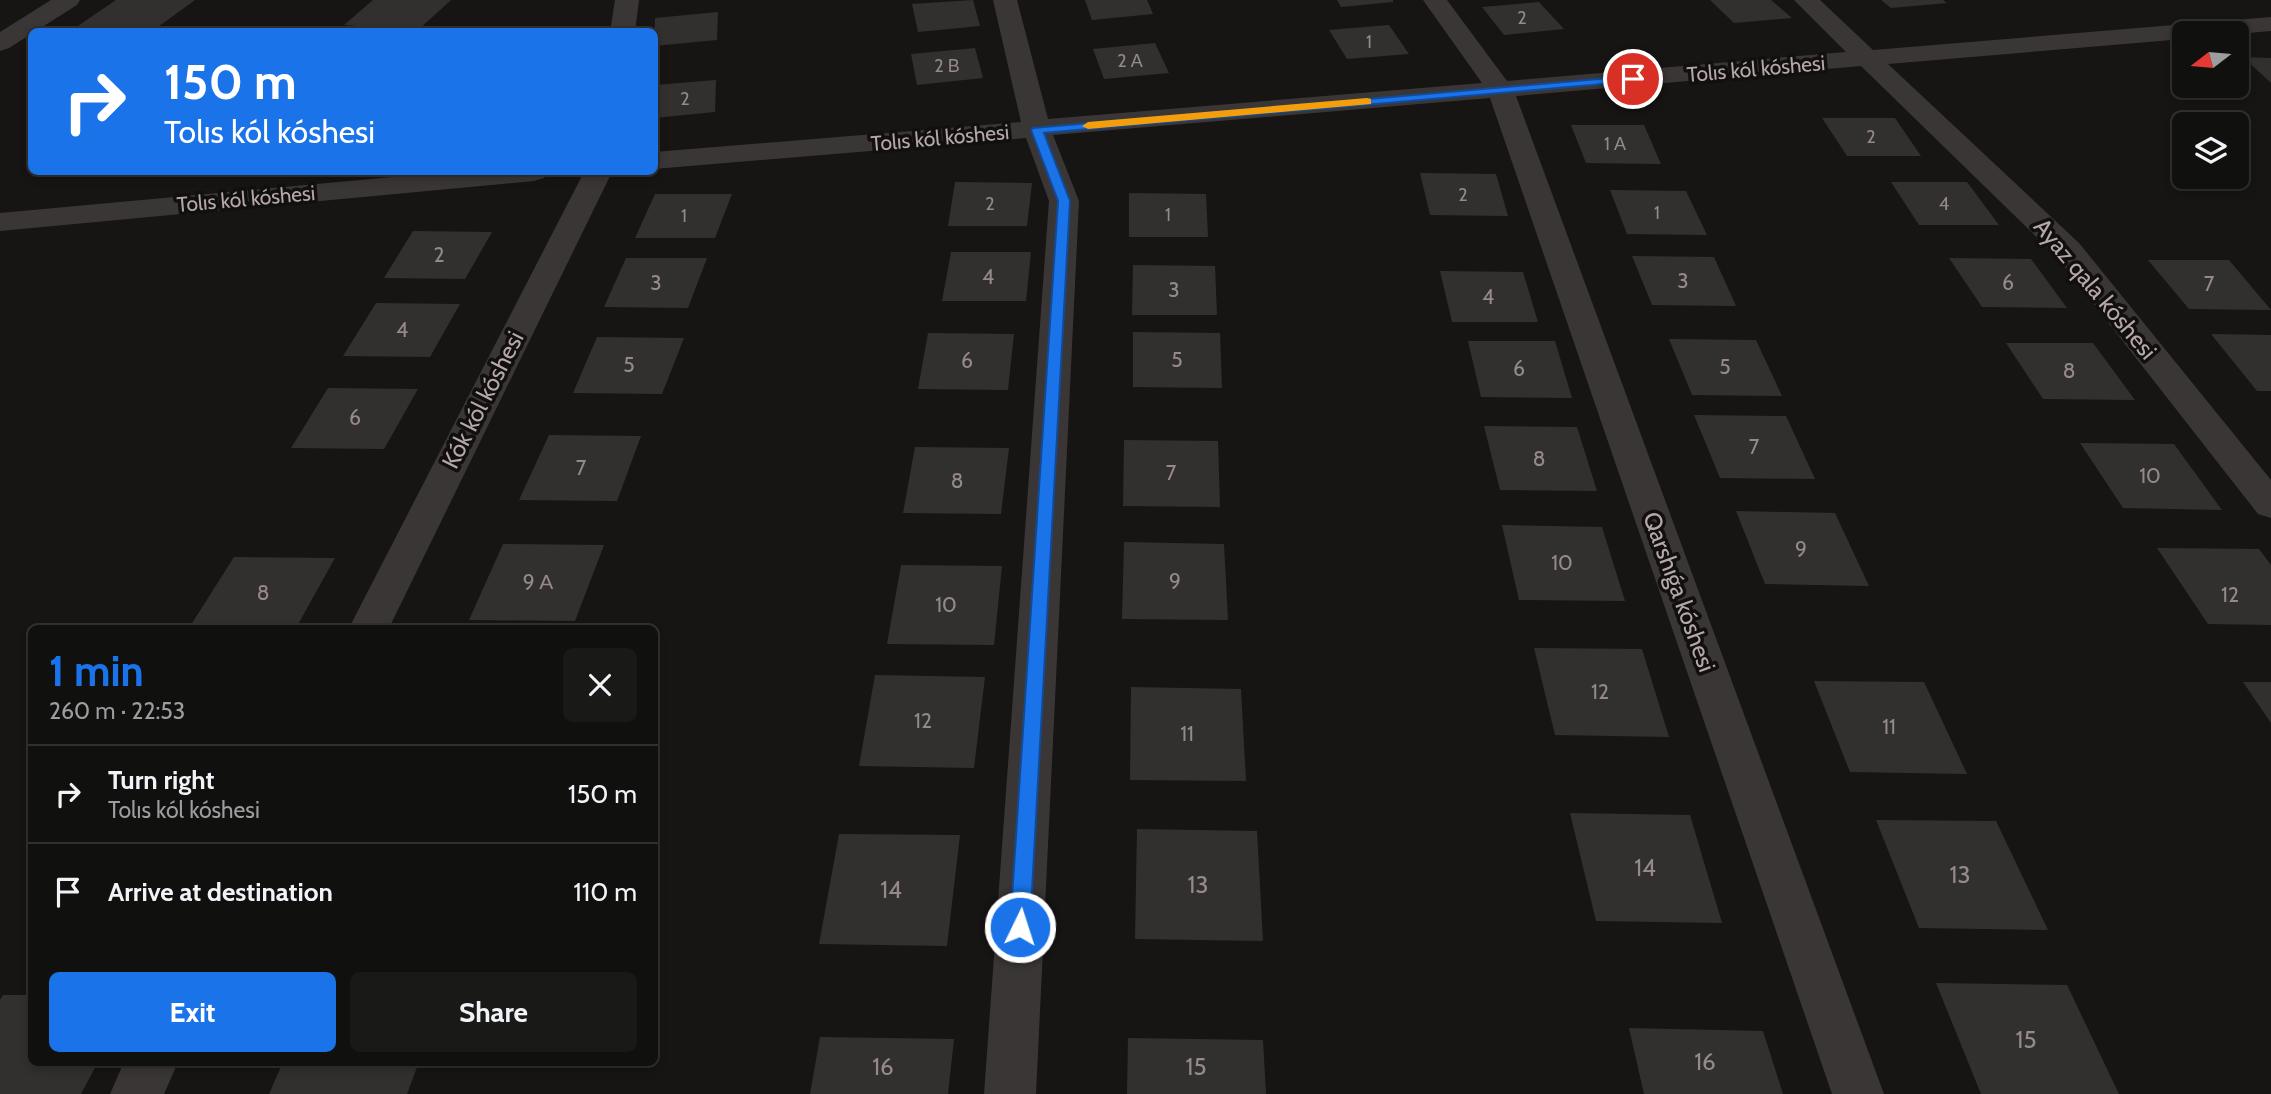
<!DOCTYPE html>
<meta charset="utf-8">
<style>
:root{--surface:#10100f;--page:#191918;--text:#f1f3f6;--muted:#9c9d9e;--line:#30302f;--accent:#1a73e8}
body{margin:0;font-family:Cabin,sans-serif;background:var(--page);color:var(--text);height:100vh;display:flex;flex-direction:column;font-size:26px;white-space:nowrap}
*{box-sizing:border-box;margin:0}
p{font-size:23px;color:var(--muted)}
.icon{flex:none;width:38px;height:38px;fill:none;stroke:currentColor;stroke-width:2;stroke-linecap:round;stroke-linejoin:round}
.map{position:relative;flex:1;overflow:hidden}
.sheet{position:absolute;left:28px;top:625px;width:630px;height:441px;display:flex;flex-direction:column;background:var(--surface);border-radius:10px;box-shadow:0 4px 10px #0003,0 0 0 2px var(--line)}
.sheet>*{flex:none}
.hud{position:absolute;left:28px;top:28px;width:630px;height:147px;border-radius:10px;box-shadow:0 4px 10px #0003,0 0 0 2px var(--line);background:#1a73e8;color:#fff;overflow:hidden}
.needle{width:46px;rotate:254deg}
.fabs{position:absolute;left:2172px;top:21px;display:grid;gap:14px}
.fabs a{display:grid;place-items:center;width:77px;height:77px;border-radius:10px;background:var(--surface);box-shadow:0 4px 10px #0003,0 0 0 2px var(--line);font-size:35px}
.pin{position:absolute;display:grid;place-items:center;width:60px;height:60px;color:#fff;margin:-30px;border:4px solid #fff;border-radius:50%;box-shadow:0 2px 7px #0007}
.me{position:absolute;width:77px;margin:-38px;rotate:4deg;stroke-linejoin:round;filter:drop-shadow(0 0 5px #0008)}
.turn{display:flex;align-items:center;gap:24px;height:147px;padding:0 21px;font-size:32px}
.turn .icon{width:91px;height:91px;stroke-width:2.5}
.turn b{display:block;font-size:49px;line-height:60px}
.round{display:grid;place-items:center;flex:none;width:74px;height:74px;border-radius:10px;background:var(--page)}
.headline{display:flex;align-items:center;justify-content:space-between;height:119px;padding:0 21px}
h1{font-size:42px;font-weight:800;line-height:52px;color:var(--accent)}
.primary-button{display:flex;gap:14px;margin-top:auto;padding:14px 21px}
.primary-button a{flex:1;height:80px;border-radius:10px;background:var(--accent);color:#fff;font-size:28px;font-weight:800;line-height:80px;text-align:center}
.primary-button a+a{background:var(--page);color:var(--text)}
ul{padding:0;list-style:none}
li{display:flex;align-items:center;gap:21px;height:98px;padding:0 21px;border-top:2px solid var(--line)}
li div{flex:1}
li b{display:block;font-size:26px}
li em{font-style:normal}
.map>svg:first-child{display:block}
.building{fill:#32302f}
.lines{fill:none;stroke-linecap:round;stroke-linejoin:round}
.street{fill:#3b3636;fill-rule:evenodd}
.route{fill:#1a73e8;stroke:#114b97;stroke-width:2}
.slow{fill:#f59e0b}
.labels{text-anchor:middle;stroke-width:7;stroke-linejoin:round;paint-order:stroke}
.far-number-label{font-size:18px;fill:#95898b}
.far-street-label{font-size:21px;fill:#b6a7aa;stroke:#11100f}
.number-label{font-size:21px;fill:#95898b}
.street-label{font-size:24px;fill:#b6a7aa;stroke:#11100f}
.near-number-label{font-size:24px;fill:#95898b}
</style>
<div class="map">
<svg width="2271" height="1094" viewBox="0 0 2271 1094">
<rect width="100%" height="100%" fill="#161514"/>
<!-- building -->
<path class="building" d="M116 0H195L151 32H69Z
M373 0H451L417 31 344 25Z
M973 0 980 26 918 32 912 4Z
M1085 0H1147L1153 14 1092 20Z
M1337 0H1393V2L1341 7Z
M1710 0H1771L1792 18 1734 23Z
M1881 0H1943L1947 3 1891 8Z
M1539 2 1564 29 1504 35 1482 7Z
M718 12 717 40 654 46 655 18Z
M1389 25 1409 54 1347 59 1329 30Z
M1155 43 1169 73 1104 79 1093 49Z
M975 48 983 78 917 85 911 54Z
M2243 57 2271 58V83Z
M716 80 715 112 654 118V85Z
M1822 118H1895L1921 156H1847Z
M1571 125H1644L1661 164 1586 163Z
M1420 173 1496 174 1508 216 1430 215Z
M955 182 1032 183 1027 226H948Z
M1891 182H1967L1999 225H1919Z
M1610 190 1686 191 1707 235 1627 234Z
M1129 193 1206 194 1208 237H1129Z
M655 194H732L715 238H635Z
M413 231 492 232 465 279 384 278Z
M951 252H1031L1026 301H942Z
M1632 256 1714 257 1736 306 1652 305Z
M626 258H707L688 308 604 307Z
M1949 258 2031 259 2067 308 1982 307Z
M2148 260H2229L2271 310 2189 309Z
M1133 265 1215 266 1217 315H1132Z
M1440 271 1523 272 1538 322H1452Z
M376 303 460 304 430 357 343 356Z
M1133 332 1220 333 1222 388 1133 387Z
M928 333 1014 334 1008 390 918 389Z
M2211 334 2271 335V391H2257Z
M597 337 684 338 662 394 573 393Z
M1669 339 1756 340 1782 396 1692 395Z
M1468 341H1555L1572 398 1481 397Z
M2006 343H2093L2135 400 2043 399Z
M328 388 418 389 384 449 291 448Z
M1694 415 1786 416 1815 479 1720 478Z
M1484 426 1577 427 1597 491 1500 490Z
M549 435 641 436 617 501 519 500Z
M1124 440 1218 441 1220 507 1123 506Z
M2080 443 2174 444 2222 510 2123 508Z
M915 447 1009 448 1001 514 903 513Z
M1736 511 1835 513 1869 586 1765 584Z
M1502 525 1602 527 1625 601 1519 600Z
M1124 542 1224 544 1228 620 1122 619Z
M503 544 604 545 575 621 469 620Z
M2157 548 2259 549 2271 565V625L2208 624Z
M234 557 335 558 296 628H189Z
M901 565 1002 566 994 645 887 644Z
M1534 648 1642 649 1669 737 1555 735Z
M875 675 985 677 974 768 859 766Z
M1814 681 1924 682 1967 774 1850 772Z
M2243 682H2271V723Z
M1131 687 1241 689 1246 781 1130 780Z
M1570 813 1690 815 1722 923 1596 921Z
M1876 820 1996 821 2048 930 1919 928Z
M1137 829 1257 831 1263 941 1135 939Z
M839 834 960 835 947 946 819 944Z
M1936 983 2067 985 2119 1094H1981Z
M3 995H32V1062H98L81 1094H0V1000Z
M1629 1028 1763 1031 1783 1094H1644Z
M820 1037 954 1039 948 1094H810Z
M1128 1038 1263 1040 1266 1094H1127Z
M283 1062H419L407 1094H269Z"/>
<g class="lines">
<!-- street -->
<path class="street" d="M51 0H80L77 5 9 48 0 51V32Z
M615 0H639L635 32H610Z
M993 0H1017L1048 119 1482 83 1423 0H1447L1507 81 1846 52 1794 0H1820L1873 50 2271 17V31L2236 34 2184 33V39L1888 64 2079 243 2271 480V518L2258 514 2057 257 1861 66 1516 96 1884 1094H1832L1490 98 1053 135 1079 201 1036 1094H984L1049 201 1026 138 654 169V152L1021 122Z
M447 172H548L544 178 534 181 0 231V213Z
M584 172H612L389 628H349Z
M124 1062H178L164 1094H110Z"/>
</g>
<!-- route -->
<path class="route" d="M1633 76 1638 79 1637 81 1044 133 1070 201 1030 927 1027 933 1020 936 1013 933 1010 927 1058 201 1031 130 1033 128Z"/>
<!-- slow -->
<path class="slow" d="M1367 98 1371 99V104L1088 129 1082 126 1088 122Z"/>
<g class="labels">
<!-- far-number labels -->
<g class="far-number-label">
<text x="1522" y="24">2</text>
<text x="1369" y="48">1</text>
<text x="1130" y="67">2 А</text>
<text x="947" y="72">2 В</text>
<text x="685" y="105">2</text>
<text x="1871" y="143">2</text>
<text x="1615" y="150">1 А</text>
<text x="1463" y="201">2</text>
<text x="990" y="210">2</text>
<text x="1944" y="210">4</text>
<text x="1657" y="219">1</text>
<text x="1168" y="221">1</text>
<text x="684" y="222">1</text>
</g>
<!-- far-street labels -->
<g class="far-street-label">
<text transform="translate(1756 69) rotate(-5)" y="7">Tolıs kól kóshesi</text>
<text transform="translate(940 138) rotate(-5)" y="7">Tolıs kól kóshesi</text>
<text transform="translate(246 199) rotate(-5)" y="7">Tolıs kól kóshesi</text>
</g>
<!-- number labels -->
<g class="number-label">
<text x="439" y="262">2</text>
<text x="988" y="284">4</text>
<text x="1683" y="288">3</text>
<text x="656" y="290">3</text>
<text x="2008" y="290">6</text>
<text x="2209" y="291">7</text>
<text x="1174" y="297">3</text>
<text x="1488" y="304">4</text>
<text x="402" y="337">4</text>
<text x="1177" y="367">5</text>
<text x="967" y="368">6</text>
<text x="629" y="372">5</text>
<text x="1725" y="374">5</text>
<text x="1519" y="376">6</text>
<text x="2069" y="378">8</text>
<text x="355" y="425">6</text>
<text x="1754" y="454">7</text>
<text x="1539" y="466">8</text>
<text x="581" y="475">7</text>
<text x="1171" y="480">7</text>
<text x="2150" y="483">10</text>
<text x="957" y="488">8</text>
<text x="1801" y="556">9</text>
<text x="1562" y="570">10</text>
<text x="1175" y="588">9</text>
<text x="538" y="589">9 А</text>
<text x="263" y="600">8</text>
<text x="2230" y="602">12</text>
<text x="946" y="612">10</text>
<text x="1600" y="699">12</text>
<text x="923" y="728">12</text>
<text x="1889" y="734">11</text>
<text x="1187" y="741">11</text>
</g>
<!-- street labels -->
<g class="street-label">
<text transform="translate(2095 289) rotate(50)" y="8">Ayaz qala kóshesi</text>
<text transform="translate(483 400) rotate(-63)" y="8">Kók kól kóshesi</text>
<text transform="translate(1679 592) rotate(70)" y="8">Qarshıǵa kóshesi</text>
</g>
<!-- near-number labels -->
<g class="near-number-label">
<text x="1645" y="876">14</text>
<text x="1960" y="883">13</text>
<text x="1198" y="893">13</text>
<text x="891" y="898">14</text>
<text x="2026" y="1048">15</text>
<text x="1705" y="1070">16</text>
<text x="883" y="1075">16</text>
<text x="1196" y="1075">15</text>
</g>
</g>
</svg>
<div class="fabs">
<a><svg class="needle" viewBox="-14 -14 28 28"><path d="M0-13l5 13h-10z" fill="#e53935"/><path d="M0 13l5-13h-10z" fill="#9c9d9e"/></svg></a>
<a><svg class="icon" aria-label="layers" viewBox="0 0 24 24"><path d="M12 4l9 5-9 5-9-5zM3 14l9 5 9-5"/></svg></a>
</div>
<div class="pin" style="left:1633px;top:79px;background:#d93025"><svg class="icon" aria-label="arrive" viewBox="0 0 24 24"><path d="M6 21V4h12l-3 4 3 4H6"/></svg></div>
<svg class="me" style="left:1020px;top:927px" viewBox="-20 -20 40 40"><circle r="17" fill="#1a73e8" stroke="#fff" stroke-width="3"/><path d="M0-11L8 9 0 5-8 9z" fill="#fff"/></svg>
<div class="hud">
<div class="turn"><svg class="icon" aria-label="right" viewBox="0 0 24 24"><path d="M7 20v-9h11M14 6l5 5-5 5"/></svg><div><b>150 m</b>Tolıs kól kóshesi</div></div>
</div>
<section class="sheet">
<div class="headline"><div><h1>1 min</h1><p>260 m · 22:53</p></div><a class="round"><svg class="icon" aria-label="close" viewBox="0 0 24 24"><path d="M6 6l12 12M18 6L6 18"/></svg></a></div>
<ul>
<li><svg class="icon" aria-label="right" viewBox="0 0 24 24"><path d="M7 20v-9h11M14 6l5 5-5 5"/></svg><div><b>Turn right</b><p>Tolıs kól kóshesi</p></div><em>150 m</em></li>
<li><svg class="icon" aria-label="arrive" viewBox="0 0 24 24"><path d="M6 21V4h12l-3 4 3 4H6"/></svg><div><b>Arrive at destination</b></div><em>110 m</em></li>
</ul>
<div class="primary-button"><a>Exit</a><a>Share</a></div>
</section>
</div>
